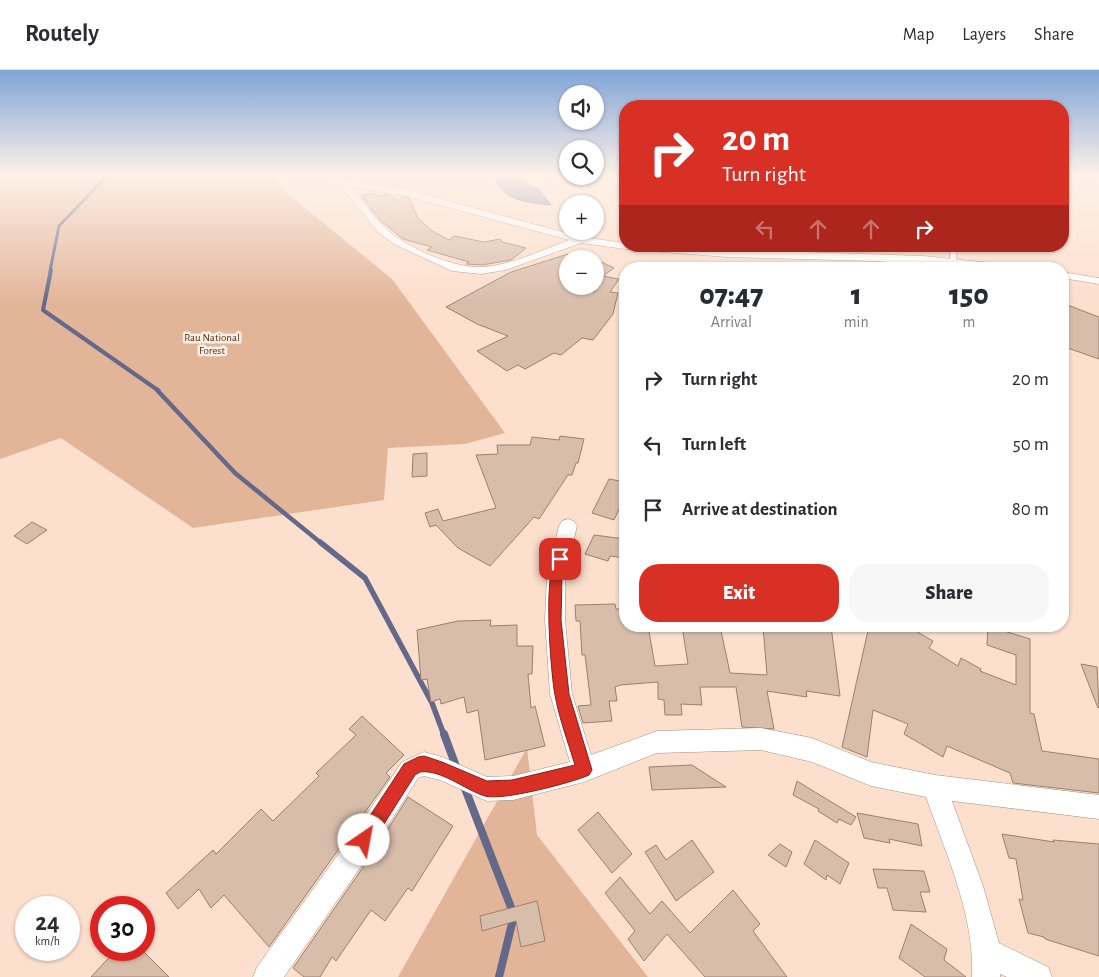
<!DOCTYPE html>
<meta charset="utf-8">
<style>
:root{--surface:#fff;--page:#f7f7f7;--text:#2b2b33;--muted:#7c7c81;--line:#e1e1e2;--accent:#d93025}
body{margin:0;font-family:"Alegreya Sans",sans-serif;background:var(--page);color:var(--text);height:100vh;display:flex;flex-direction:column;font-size:19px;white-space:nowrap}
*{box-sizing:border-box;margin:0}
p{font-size:16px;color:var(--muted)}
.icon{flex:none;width:28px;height:28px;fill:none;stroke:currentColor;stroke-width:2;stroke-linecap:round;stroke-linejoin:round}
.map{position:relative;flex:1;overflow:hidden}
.sheet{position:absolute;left:619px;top:192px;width:450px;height:370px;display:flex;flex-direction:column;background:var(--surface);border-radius:20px;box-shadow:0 1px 4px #0004}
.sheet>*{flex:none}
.banner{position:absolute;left:619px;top:30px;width:450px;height:152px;border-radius:20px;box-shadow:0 1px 4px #0004;background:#d93025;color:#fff;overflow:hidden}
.tools{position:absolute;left:559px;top:15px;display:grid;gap:10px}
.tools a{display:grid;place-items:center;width:45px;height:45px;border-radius:50%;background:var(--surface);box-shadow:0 1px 4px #0004;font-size:25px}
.speed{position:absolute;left:15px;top:826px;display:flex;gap:10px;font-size:25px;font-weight:700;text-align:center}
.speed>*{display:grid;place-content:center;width:65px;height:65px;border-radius:50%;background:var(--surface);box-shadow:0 1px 4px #0004;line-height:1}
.speed small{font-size:12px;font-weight:400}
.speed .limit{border:8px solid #d22;background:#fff;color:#111}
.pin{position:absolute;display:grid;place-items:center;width:42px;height:42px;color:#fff;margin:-21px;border-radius:10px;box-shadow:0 2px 8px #0006}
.me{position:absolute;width:55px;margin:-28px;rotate:33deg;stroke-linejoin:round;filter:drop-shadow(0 0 4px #0008)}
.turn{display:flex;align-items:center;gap:18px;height:105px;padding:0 20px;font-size:22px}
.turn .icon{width:65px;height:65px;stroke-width:2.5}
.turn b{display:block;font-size:35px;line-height:42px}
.lanes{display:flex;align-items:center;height:48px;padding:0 20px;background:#0003;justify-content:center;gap:25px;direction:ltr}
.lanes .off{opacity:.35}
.eta{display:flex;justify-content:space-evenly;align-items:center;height:85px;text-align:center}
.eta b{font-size:30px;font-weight:800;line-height:35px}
.button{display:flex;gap:10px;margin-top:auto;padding:10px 20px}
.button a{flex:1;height:58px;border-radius:20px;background:var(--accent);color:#fff;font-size:20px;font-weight:800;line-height:58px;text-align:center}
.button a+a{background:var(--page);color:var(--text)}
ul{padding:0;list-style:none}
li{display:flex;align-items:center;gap:15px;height:65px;padding:0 20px}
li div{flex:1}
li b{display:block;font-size:19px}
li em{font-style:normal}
header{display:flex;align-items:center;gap:30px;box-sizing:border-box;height:70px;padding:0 25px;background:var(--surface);border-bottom:1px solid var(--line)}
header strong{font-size:24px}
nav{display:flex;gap:28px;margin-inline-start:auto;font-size:18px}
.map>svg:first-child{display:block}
.green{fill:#e2b599}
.water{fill:#818dbd;stroke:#646989}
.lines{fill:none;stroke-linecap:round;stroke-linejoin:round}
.stream-far4{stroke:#646989;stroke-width:3}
.stream-far3{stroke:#646989;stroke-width:4}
.stream-far2{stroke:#646989;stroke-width:4.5}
.stream-far1{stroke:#646989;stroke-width:5.5}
.stream{stroke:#646989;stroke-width:8}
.building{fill:#d9bdab;stroke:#9b8070}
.service-casing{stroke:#aa8f7f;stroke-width:1}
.minor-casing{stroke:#aa8f7f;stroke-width:1}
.service{fill:#fff;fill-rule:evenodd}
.minor{fill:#fff;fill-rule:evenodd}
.route{fill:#d93025;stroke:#8d1f18}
.labels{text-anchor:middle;stroke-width:5;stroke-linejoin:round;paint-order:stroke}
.far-park-label{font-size:11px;fill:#5a2c06;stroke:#fcf0e9}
</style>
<header>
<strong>Routely</strong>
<nav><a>Map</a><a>Layers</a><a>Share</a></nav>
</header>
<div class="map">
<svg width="1099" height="907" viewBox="0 0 1099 907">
<rect width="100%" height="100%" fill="#fcdfcd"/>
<!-- green -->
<path class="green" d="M0 106H272L283 120 392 209 505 363 465 374 388 378 384 430 193 458 61 368 0 389Z
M527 678 537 765 648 907H398Z"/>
<!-- water -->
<path class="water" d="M494 106H519L532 117 538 118 551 135C530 133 500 130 494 106Z"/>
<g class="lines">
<!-- stream-far4 -->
<path class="stream-far4" d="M50 201 59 156 107 106"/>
<!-- stream-far3 -->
<path class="stream-far3" d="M51 200 43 240 159 321"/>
<!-- stream-far2 -->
<path class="stream-far2" d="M157 320 235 403 321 473"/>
<!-- stream-far1 -->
<path class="stream-far1" d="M320 472 365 508 432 633 444 665"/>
<!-- stream -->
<path class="stream" d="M444 664 457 699
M464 716 514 845 499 907"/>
</g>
<!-- building -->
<path class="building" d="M372 123 377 126 387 124 398 131 402 127 409 128 418 148 432 161 449 170 454 166 484 172 500 169 502 172 526 178 511 190 482 195 466 194 469 192 427 180 432 177 403 169 381 151 361 126Z
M568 184V216L595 222V189L614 198 603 206 619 209 610 222 618 223 613 244 593 270 582 268 561 285 554 283 525 299 518 295 507 301 477 281 508 266 477 254 446 237 511 202Z
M1062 233 1099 247V289L1062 276Z
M560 366 584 369 578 393H576L572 405H568L539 449 534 447 490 496 458 478 436 455 430 457 425 443 438 439 443 451 496 438 476 385 498 384 497 375H530L532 367 559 370Z
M427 383V406L412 407 413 384Z
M609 409 625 412V426L614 450 592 443Z
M32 452 47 460 27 474 14 466Z
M594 465 625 469V488L610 486 608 491 585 484Z
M615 534 616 539H625V556H648L655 596 688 594 682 556H720L730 603 767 605 763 556H831L840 626 806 621 807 627 767 621 774 659 742 657 736 617H700L702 635 681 634 682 645H665L664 630 658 629V612L620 615 615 617 617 631H609L612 651 583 653 578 636 591 635 585 585H582L580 551H576L575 535Z
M491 550 490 556 517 555V576H533L532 604H528L531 638 535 636 545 676 485 690 478 640 467 643 464 627 441 634 440 629 431 632 427 609 421 610 417 560 458 551Z
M869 556H907L933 571 929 578 958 596 961 588 981 599 980 601 1016 615V585L987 575 988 556 1030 569V643L1034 644 1042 681 1099 689V723L1013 713 1010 703 947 676 943 687 904 664 908 654 873 640 867 687 842 677Z
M1081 594 1097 597 1099 637 1098 638Z
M362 646 404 685 386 703 390 707 269 877 224 825 211 838 199 819 178 839 166 823 213 780 216 784 261 739 273 751 319 706 316 703 356 665 349 659Z
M692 695 726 717 652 720 649 697Z
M797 711 856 747 851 755 839 749 837 753 818 741 819 739 793 725Z
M408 727 453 756 412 821 408 818 385 851 371 840 336 891 332 887 320 907H304L293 898 375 780Z
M598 742 632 784 612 803 578 760Z
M857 743 918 754 922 776 889 769 890 773 864 768Z
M1002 764 1054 772 1053 770 1099 774V886L1045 869 1044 867 1028 863 1019 829 1023 830 1016 789 1009 788Z
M692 770 714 802 676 831 645 782 656 775 666 790Z
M815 770 849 793 840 814 827 805 826 810 804 794Z
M780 774 792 782 786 797 768 785Z
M873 799 924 801 930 822H920L926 842 893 840 887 818H878Z
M620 807 650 844 662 831 690 863 733 820 760 854 753 861 787 907H705L667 864 644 891 628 869 635 861 605 823Z
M537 831 545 871 521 877 516 851 482 861 480 846Z
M911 854 947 879 944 890 966 907H925L899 888Z
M116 880H142L169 907H91Z"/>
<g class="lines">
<defs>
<path id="service" d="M951 176H957L956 190 953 192 950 190Z"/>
<path id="minor" d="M326 106H337L345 111 404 119 581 167 625 173V176L923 186 1021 196 1026 199H991L874 191 727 187 625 179 581 173 506 200 481 204 452 201 394 174 378 162 340 115ZM351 117 403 125 569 170C542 180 512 195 482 197 455 199 405 177 385 158 373 146 362 130 351 117Z
M1062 202 1099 208V214L1062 208Z
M568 449 574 451 577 456 565 505V550L572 624 591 685 657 661 761 658 812 668 871 692 935 705 1099 725V749L952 731 983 816 999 873 1048 897 1052 907H1007L1000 904V907H972C975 846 946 784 926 727L871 716 812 692 761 680 657 683 584 712 513 730 487 731 440 710 424 706 418 708 373 779 284 907H253L257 897 355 761 402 692 424 682 442 687 487 707 513 706 570 692 550 624 545 550 547 505 559 456 562 451Z"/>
</defs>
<!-- service casing -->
<use href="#service" class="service-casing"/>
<!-- minor casing -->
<use href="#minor" class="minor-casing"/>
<!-- service -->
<use href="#service" class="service"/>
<!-- minor -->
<use href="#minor" class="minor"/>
</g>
<!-- sky -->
<linearGradient id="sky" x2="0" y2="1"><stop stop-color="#7fa4d7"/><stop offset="0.45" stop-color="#fef1e8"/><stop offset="1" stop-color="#fef1e8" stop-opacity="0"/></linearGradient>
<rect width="1099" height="233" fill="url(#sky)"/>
<!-- route -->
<path class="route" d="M560 484 566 489 562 505 561 550 569 624 592 700 589 705C571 713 502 731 485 726 465 720 441 699 420 702L415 705 370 776 364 778 358 776 356 770 358 764 404 694 418 687 424 686 442 692 487 711 512 710 575 695C568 672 559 648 555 625 551 605 541 490 560 484Z"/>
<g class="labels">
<!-- far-park labels -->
<g class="far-park-label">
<text x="212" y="271">Rau National<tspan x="212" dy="13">Forest</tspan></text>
</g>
</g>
</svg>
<div class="tools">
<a><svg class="icon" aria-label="sound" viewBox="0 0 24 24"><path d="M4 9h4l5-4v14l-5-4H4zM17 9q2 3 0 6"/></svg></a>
<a><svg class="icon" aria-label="search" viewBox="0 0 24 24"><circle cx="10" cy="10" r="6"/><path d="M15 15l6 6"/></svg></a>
<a>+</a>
<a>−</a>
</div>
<div class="speed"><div>24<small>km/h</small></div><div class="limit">30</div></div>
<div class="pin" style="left:560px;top:489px;background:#d93025"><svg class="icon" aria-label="arrive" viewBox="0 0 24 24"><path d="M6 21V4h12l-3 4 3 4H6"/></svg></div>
<svg class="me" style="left:364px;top:770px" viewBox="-20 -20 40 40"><circle r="19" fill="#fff"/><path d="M0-13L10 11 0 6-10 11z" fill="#d93025"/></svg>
<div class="banner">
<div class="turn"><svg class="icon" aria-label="right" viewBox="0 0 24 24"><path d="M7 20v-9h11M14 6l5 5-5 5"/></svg><div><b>20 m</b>Turn right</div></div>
<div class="lanes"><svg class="icon off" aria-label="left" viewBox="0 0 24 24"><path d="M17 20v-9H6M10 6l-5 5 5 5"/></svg><svg class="icon off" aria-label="ahead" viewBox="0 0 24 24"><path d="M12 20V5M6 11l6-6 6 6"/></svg><svg class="icon off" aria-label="ahead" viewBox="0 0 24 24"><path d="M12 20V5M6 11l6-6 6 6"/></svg><svg class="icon" aria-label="right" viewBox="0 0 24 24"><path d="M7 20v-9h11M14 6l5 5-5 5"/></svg></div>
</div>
<section class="sheet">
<div class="eta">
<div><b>07:47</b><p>Arrival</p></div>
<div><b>1</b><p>min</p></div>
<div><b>150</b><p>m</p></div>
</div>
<ul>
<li><svg class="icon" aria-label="right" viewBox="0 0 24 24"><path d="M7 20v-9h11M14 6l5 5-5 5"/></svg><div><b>Turn right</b></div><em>20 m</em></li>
<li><svg class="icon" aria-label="left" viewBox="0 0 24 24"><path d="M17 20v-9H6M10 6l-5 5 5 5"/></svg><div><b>Turn left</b></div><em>50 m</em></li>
<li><svg class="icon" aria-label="arrive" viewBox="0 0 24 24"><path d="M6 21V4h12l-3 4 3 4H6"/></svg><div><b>Arrive at destination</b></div><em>80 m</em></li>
</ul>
<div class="button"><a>Exit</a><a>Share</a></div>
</section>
</div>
